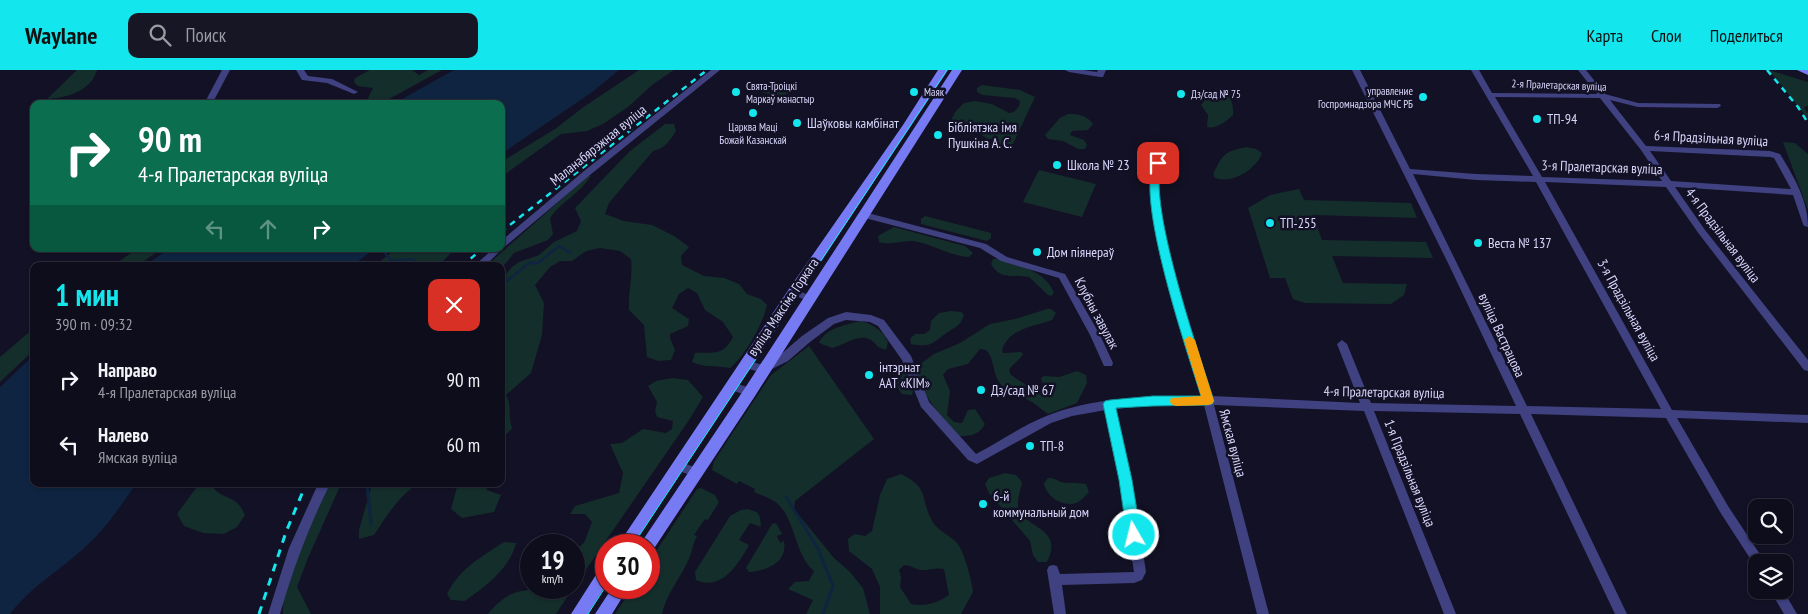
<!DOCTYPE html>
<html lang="ru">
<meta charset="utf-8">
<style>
:root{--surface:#0e0d1c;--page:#171625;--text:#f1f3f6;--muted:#9b9ca3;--line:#2e2d3b;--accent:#13e6ed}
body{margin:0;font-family:"PT Sans Narrow",sans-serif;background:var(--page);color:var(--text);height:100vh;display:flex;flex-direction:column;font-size:19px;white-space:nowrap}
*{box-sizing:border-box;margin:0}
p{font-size:16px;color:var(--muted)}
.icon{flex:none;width:28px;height:28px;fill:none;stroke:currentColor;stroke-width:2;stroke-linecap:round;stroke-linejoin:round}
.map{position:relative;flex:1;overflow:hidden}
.panel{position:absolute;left:30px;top:192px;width:475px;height:225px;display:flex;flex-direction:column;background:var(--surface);border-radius:10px;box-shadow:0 1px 4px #0004,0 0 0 1px var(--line)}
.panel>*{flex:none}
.top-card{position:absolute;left:30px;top:30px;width:475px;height:152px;border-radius:10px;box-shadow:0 1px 4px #0004,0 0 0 1px var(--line);background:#0b6e4f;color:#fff;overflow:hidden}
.buttons{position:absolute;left:1748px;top:429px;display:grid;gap:10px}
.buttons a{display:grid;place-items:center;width:45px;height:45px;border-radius:10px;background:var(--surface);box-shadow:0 1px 4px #0004,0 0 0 1px var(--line);font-size:25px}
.speed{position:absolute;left:520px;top:464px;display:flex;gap:10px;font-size:25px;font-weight:700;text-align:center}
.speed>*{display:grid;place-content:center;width:65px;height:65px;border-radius:50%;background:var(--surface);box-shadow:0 1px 4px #0004,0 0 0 1px var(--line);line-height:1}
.speed small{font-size:12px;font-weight:400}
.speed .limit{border:8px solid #d22;background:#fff;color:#111}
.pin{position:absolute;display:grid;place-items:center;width:42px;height:42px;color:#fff;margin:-21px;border-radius:10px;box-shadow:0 2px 8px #0006}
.me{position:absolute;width:55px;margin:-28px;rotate:352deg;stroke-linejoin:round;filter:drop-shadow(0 0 4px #0008)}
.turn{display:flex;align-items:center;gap:18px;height:105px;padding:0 25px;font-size:22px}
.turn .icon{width:65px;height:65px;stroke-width:2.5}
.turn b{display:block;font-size:35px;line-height:42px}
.lanes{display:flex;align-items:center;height:48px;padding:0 25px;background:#0003;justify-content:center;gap:25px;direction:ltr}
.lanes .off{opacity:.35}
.round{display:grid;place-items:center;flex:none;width:52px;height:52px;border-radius:10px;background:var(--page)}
.overview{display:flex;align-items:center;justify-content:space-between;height:85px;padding:0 25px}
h1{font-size:30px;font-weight:600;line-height:38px;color:var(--accent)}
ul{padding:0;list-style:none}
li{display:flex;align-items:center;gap:15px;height:65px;padding:0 25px}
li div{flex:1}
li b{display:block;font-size:19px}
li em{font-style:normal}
header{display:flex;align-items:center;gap:30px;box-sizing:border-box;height:70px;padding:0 25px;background:var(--accent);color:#111}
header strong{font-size:24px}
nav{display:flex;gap:28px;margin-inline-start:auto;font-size:18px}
.search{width:350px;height:45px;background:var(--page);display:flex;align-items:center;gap:12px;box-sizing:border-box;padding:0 18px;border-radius:10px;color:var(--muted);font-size:19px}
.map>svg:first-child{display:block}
.green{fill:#142e2b;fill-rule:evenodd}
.water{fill:#0e2440}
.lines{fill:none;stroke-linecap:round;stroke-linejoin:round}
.stream-far1{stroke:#0e2440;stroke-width:2.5}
.stream{stroke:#0e2440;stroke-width:3}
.minor{fill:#3f4180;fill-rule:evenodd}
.secondary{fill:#767bf4;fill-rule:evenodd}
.tram{stroke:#13e6ed;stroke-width:1}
.rail-far1{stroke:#13e6ed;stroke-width:2.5;stroke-dasharray:6 5.5;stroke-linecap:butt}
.rail{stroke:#13e6ed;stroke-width:3;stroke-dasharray:8 7;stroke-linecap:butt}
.route{fill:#13e6ed;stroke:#0c969a}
.slow{fill:#f59e0b}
.poi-dot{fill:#13e6ed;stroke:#131125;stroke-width:2}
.labels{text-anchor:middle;stroke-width:5;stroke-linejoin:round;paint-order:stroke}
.far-street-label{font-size:11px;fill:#d9d7fc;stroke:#131125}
.far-poi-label{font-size:11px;fill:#d9d7fc;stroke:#131125;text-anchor:start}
.poi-label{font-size:14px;fill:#d9d7fc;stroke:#131125;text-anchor:start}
.street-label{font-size:14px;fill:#d9d7fc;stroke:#131125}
</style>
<header>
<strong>Waylane</strong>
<div class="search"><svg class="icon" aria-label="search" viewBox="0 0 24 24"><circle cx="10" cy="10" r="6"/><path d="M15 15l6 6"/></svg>Поиск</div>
<nav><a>Карта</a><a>Слои</a><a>Поделиться</a></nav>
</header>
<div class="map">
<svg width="1808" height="544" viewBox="0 0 1808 544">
<rect width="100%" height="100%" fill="#131125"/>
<!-- green -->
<path class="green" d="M77 0H97C91 21 67 28 47 29Z
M370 0H412L419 5 428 0H442L380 34H362L368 28 373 18 358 16 354 12 355 8Z
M639 0H674L652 15 628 37 603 54 587 61 561 64 501 107V92L555 59 582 38Z
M1769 0 1808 12V35L1804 38 1808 43V49Z
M757 12 787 19 788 23 780 27 757 21 751 14Z
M982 15 1020 20 1035 27 1013 74 1004 75 998 73V68L988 69 979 63C966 63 959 67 948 57L955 42 964 33 975 31 992 34 1009 43 1014 42 1019 36 1020 31 1015 28 982 25 977 22V18Z
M1217 19C1230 21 1234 34 1233 45 1227 51 1215 60 1207 57L1208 45 1201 35 1208 26Z
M1068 44C1078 44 1087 45 1093 54L1088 60 1072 61 1070 65 1084 70 1087 75 1085 79H1078L1063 71 1048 69 1045 65 1060 48Z
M665 54H674L676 61C669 72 665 78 653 81L609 133 605 144 624 151 652 155 674 166 689 177 681 186 682 195 704 206 724 208 739 214 747 224 761 229 767 235C763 254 745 286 730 298 717 295 703 298 692 292L695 283C715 282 723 286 733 267L723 252 705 240 697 223 688 218 679 224 672 238 689 249 688 256 670 264V268L675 280 671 290 658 291 647 287 644 255 629 240C628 223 633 207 631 189L620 181 600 178 586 181 572 191H560L550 197 535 215 544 233 542 265 531 303 506 325C513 339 507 344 512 358L507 364 501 365V210L512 197 519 192 539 185 554 172 577 161 581 151 575 138 630 81Z
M1783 72 1795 73 1808 84V140Z
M1246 77 1256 79 1262 83C1257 99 1230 116 1214 107 1213 101 1215 101 1217 96 1225 81 1230 81 1246 77Z
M1039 100 1096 114 1082 147 1023 132Z
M588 106H591C580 123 561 132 550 148L553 164 548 170 514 183 501 199V196H486Z
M1299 119 1304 130 1411 133 1417 148 1313 145 1322 170 1426 172 1433 188 1332 186 1343 213 1407 214 1404 225 1391 234 1305 233 1293 229 1285 208H1270L1248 138 1270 125Z
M925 146 991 163V168L987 171 921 154V149Z
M894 157 965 176 973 183 969 187C949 186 933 174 913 171 902 170 890 176 879 172L878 166Z
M137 179H161L137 196H112Z
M396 179H455L438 196H374Z
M993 189H1001C1020 196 1047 202 1054 223L1051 226 1048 225 1029 207C1012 204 1001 211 991 194Z
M1047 239H1051L1056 243 1052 250C1033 257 1009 258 1002 280L1003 283 1021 282 1023 284C1019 291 1013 293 1009 300L1011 305 1044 327 1049 326 1053 321 1051 316 1042 312 1041 308 1044 306 1059 307 1077 301 1086 305 1087 313 1077 333 1048 344C1042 340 1038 336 1032 332 1020 325 1007 323 999 312 992 302 995 289 986 280L980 279 968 294 948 299 943 305 950 321 947 345 954 352 962 353 968 340 975 339 985 354C978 366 971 366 958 366 941 347 925 328 916 304L920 294 934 284 960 273 990 254 1015 249Z
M951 241 961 242 964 245C961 254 958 256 951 260 934 270 934 279 911 274L910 269 915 264H924L930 260 931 251 939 243Z
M860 251C873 254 882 260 888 272L886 280 878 277C865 258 849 273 832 278L819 273C825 258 846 255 860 251Z
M34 258V280L0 312V287Z
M809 276 874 369 795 431 794 439 834 488 850 502 863 518 870 544H806L813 530 788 519 795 512 809 511 814 501C795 485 796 453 779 435 773 429 761 425 754 422L755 419 739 411 737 414 712 400 714 391 771 305Z
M903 299 909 301 914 319 912 325 902 324C895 315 895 308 903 299Z
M672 308 688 310 703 327 689 350 574 517V481L584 473 592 452 585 444H570L575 436 619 423 623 403 610 374 622 373 643 359 666 363 672 359 673 351 657 347 655 341 657 332 648 316 656 311Z
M1005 403 1016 405 1022 412C1021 419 1017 429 1018 436 1022 459 1065 456 1047 492H1038L1033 485 1030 471 989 423 985 414 989 408Z
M901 404C929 418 920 426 931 449 937 461 948 464 956 472 964 479 972 512 973 522L961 544H880V517L872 499 849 481 848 469 855 464 865 466 872 461 880 425 887 409ZM904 495C911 495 914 499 921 500 928 501 936 497 944 499L949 525C937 533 925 537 911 534L900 517 901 507 899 500Z
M1048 408C1054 408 1056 410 1061 412 1068 414 1077 412 1086 414L1089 422C1085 426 1081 431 1076 433 1063 437 1046 427 1044 413Z
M199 414H213L212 416C222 431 236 423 245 445L237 457 224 464 203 463 184 456 177 444Z
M329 414H341L308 488 297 517 311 544H283C280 512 315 445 329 414Z
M372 414H418C399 425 386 447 374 465L359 469V460Z
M453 414H486L487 420 501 425 494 442 462 448 451 439 457 417Z
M701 418 715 425 719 432 708 450 705 449 694 465 697 466C692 475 692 484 687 493 679 510 666 525 662 544H615L632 518H649V492L697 419Z
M748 439 757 442 760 447 761 457 750 453 739 470 749 475C739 493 722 522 696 510L695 502 730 446 741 440Z
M776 453 782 464 777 466 780 473 784 471C788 493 766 501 749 502L746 498 772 454Z
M504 472 516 473C510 499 485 516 465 531L451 530 447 524C459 499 481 487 504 472Z
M531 517 573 518 556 544H488C494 536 506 525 517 522 523 520 527 522 531 517Z"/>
<!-- water -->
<path class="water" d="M454 0H619L591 23 501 84V34H393Z
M169 179H374L352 196H144Z
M34 285V414H136C120 437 104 461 82 480 57 502 31 517 10 544H0V317Z"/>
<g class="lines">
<!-- stream-far1 -->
<path class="stream-far1" d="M382 179 391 191 412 189 422 196
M426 196H441
M501 216 529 193H538L559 176 571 183"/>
<!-- stream -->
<path class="stream" d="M367 414 371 454
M786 427 818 479 833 516 823 544"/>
<!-- minor -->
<path class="minor" d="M222 0H230L212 34H204Z
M296 0H304L308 6 332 9 358 22 354 24 327 13 302 10Z
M711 0H720L590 105 502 179 485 196H474L493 179H501V171L584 101Z
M1065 0H1083L1097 2 1098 0H1106L1103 7H1100L1069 2Z
M1352 0H1360L1410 99 1476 104 1533 106 1471 0H1479L1492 23 1597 24 1578 0H1586L1605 24 1638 33 1720 34 1721 36 1717 38 1638 37 1610 30 1646 76 1770 81 1780 84C1794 107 1808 130 1808 157L1804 156 1803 154 1793 125 1675 117 1705 160 1808 290V301L1804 300 1699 164 1666 117 1545 112 1672 340 1808 345V353L1677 348 1728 436 1765 492H1756V496H1755L1720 442 1666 348 1531 344 1627 544H1615L1520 344 1374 341 1456 544H1444L1364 341 1214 335 1269 544H1257L1204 335 1145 336 1116 339 1132 410 1146 502 1142 510 1134 513 1062 515 1066 544H1054L1047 500 1049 496 1053 495 1057 496 1060 504 1134 502 1120 410 1106 340 1072 346 1051 353 977 394 968 390 921 337 902 290 878 256 870 252 846 250 834 254 810 272 788 291 764 303 741 297 740 294 741 291 745 290 763 295 780 285 802 266 828 248 846 242 871 245 884 250 911 286 929 332 976 384C999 372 1020 357 1044 347 1091 327 1150 326 1201 326L1177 246 1157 172 1151 138 1150 111 1154 93 1158 90 1162 93 1158 111 1160 138 1166 172 1187 246 1212 326 1360 333 1337 274 1342 270 1347 274 1371 333 1516 336 1448 193ZM1495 27 1600 28 1641 80 1662 111 1542 107ZM1650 81 1770 87 1774 88 1791 119 1671 111ZM1413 104 1476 110 1536 112 1661 339 1527 336Z
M864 142 986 174 1007 187 1065 204 1100 265 1113 293 1112 296H1104L1090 265 1059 208 1001 191 980 178 861 147 860 145Z
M793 219 812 226 814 228 809 231 790 224 788 222 790 220Z
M731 312 754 319 755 322 754 325 750 326 727 319 726 316 727 313Z
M677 391 700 399 702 402 700 405 696 407 673 399 671 396 673 393Z
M318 414H330C309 456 293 499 280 544H268L289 478Z
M1770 520H1783L1797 544H1784Z"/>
<!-- secondary -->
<path class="secondary" d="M938 0H948L633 475H618L789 219 903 55Z
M952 0H962L755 326 653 480 649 481V475H641L643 470 745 318Z
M1797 0H1808V5Z
M606 495V515L588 544H571L601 497Z
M612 518H628L612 544H595Z"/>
<!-- tram -->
<path class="tram" d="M633 475 947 0
M588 544 606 516"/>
<!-- rail-far1 -->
<path class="rail-far1" d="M1767 0 1798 37 1808 53
M501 162 707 0
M462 196 482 179"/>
<!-- rail -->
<path class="rail" d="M259 544 286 462 306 414"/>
</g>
<!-- route -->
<path class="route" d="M1158 90 1163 93C1144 125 1201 290 1214 331L1212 334 1208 335 1153 336 1116 338 1132 410 1141 465 1139 469 1134 471 1129 469 1127 465 1119 410 1103 334 1105 331 1110 330 1153 326H1201C1188 284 1133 124 1155 91Z"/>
<!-- slow -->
<path class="slow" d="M1189 266 1195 270 1214 331 1212 334 1208 335 1176 336 1171 334 1170 331 1171 328 1201 326 1184 270Z"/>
<!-- markers -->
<g class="poi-dot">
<circle cx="736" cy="22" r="5"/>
<circle cx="914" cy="22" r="5"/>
<circle cx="1181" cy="24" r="5"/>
<circle cx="1423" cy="27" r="5"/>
<circle cx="753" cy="43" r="5"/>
<circle cx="1537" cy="49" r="5"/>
<circle cx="797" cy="53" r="5"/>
<circle cx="938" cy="65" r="5"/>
<circle cx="1057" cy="95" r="5"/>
<circle cx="1270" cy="153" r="5"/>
<circle cx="1478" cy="173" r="5"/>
<circle cx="1037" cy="182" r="5"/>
<circle cx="869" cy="305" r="5"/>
<circle cx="981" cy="320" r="5"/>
<circle cx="1030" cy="376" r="5"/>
<circle cx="983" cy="434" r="5"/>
</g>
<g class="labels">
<!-- far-street labels -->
<g class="far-street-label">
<text transform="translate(1559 15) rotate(2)" y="4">2-я Пралетарская вуліца</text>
</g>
<!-- far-poi labels -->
<g class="far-poi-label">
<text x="746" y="20">Свята-Троіцкі<tspan x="746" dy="13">Маркаў манастыр</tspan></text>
<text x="1413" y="25" text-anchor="end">управление<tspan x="1413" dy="13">Госпромнадзора МЧС РБ</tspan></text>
<text x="924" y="26">Маяк</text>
<text x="1191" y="28">Дз/сад № 75</text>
<text x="753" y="61" text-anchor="middle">Царква Маці<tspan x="753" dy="13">Божай Казанскай</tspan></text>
</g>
<!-- poi labels -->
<g class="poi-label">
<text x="1547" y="54">ТП-94</text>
<text x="807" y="58">Шаўковы камбінат</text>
<text x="948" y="62">Бібліятэка імя<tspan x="948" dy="16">Пушкіна А. С.</tspan></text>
<text x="1067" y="100">Школа № 23</text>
<text x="1280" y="158">ТП-255</text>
<text x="1488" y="178">Веста № 137</text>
<text x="1047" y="187">Дом піянераў</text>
<text x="879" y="302">інтэрнат<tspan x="879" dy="16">ААТ «КІМ»</tspan></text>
<text x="991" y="325">Дз/сад № 67</text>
<text x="1040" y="381">ТП-8</text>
<text x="993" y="431">6-й<tspan x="993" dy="16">коммунальный дом</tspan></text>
</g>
<!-- street labels -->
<g class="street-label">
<text transform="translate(1711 68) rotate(3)" y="5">6-я Прадзільная вуліца</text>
<text transform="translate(598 75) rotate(-39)" y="5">Маланабярэжная вуліца</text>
<text transform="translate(1602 97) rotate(2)" y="5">3-я Пралетарская вуліца</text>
<text transform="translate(1723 165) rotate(53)" y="5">4-я Прадзільная вуліца</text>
<text transform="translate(783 237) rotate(-56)" y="5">вуліца Максіма Горкага</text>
<text transform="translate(1629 240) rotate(61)" y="5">3-я Прадзільная вуліца</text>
<text transform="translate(1097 243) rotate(62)" y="5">Клубны завулак</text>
<text transform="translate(1502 265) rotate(65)" y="5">вуліца Вастрацова</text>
<text transform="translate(1384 322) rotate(1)" y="5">4-я Пралетарская вуліца</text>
<text transform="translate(1233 373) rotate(75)" y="5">Ямская вуліца</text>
<text transform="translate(1410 403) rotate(68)" y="5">1-я Прадзільная вуліца</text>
</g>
</g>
</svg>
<div class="buttons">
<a><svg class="icon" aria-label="search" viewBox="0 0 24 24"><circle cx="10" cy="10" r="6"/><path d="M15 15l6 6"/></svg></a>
<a><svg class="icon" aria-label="layers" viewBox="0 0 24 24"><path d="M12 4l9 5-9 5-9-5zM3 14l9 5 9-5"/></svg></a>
</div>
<div class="speed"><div>19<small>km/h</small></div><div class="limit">30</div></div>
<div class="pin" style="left:1158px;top:93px;background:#d93025"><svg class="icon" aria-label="arrive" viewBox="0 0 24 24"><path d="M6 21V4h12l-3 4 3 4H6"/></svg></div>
<svg class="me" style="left:1134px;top:465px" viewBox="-20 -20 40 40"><circle r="17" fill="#13e6ed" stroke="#fff" stroke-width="3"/><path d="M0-11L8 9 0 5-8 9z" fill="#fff"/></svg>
<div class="top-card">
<div class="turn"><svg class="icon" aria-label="right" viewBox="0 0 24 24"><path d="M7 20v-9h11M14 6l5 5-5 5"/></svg><div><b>90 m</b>4-я Пралетарская вуліца</div></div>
<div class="lanes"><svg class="icon off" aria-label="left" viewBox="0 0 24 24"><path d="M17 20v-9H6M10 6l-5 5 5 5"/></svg><svg class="icon off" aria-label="ahead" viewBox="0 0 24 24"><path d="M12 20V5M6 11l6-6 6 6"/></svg><svg class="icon" aria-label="right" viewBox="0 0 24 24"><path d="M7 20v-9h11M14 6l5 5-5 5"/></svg></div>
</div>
<section class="panel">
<div class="overview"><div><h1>1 мин</h1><p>390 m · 09:32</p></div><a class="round" style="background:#d93025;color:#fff"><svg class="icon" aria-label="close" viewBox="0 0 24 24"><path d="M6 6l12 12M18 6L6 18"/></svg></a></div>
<ul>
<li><svg class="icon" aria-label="right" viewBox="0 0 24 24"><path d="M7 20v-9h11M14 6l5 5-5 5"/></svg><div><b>Направо</b><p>4-я Пралетарская вуліца</p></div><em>90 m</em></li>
<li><svg class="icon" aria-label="left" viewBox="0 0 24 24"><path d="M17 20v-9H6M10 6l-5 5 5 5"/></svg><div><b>Налево</b><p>Ямская вуліца</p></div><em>60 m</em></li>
</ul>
</section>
</div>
